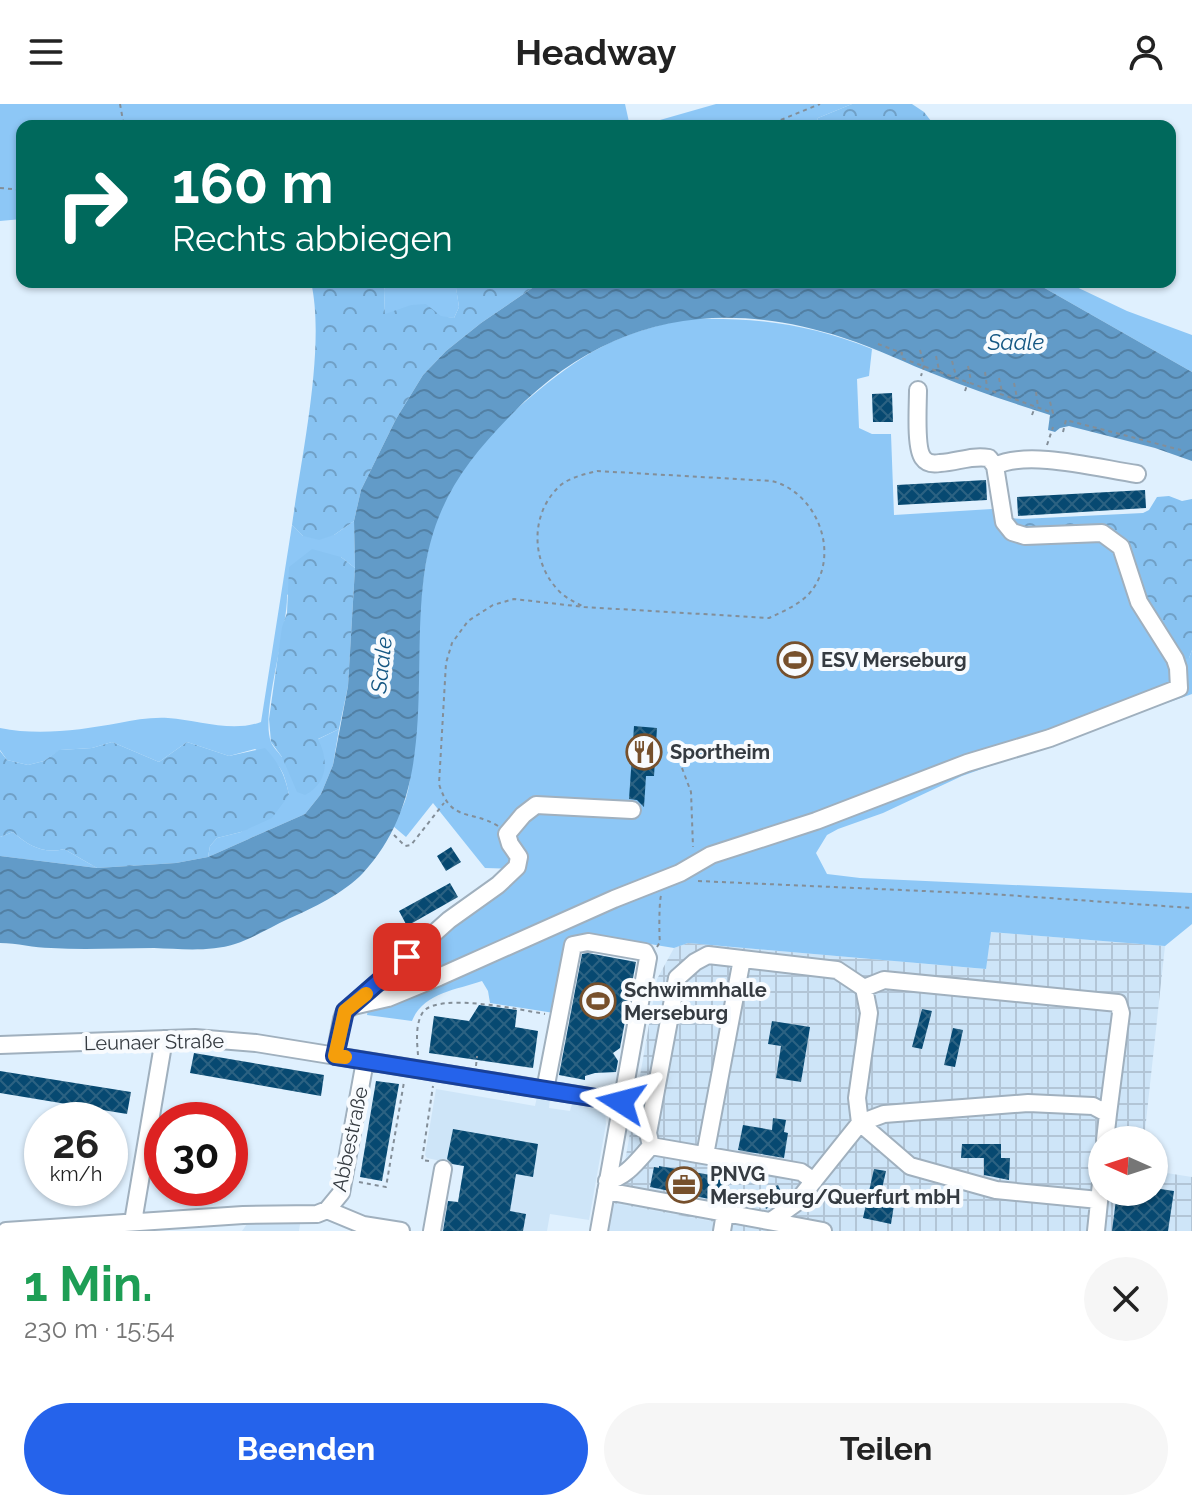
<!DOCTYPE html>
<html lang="de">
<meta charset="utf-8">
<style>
:root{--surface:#fff;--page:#f6f6f6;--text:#222;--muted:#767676;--accent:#2563eb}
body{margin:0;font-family:Raleway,sans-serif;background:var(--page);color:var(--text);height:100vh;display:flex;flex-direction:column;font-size:30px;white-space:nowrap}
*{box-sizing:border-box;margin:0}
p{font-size:26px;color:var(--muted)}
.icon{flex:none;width:44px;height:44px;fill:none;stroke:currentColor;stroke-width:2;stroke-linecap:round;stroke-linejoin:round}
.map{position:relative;height:1127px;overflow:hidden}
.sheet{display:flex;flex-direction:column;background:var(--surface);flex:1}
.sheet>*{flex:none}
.hud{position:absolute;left:16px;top:16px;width:1160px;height:168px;border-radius:16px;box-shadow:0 2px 6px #0004;background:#00695c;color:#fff;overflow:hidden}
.needle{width:52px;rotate:273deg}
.buttons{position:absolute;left:1088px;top:1022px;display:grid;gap:16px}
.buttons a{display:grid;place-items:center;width:80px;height:80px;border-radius:50%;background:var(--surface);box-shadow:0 2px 6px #0004;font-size:40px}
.speed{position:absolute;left:24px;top:998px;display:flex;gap:16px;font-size:40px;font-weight:700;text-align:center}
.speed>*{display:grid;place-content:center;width:104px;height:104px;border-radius:50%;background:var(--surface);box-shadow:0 2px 6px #0004;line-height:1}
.speed small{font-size:20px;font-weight:400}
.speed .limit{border:12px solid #d22;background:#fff;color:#111}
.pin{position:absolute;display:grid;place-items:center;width:68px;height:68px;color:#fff;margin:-34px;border-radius:16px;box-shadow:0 4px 12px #0006}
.me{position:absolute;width:88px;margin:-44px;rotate:279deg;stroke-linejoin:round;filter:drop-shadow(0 0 6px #0008)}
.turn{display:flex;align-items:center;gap:28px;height:168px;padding:0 24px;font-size:36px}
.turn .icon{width:104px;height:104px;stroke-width:2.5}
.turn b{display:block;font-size:56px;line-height:68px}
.round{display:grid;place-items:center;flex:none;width:84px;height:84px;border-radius:42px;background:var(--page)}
.head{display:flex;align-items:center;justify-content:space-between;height:136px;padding:0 24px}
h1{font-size:48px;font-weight:700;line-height:60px;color:#1e9e55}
.cta{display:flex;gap:16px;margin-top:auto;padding:16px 24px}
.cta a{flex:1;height:92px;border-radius:48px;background:var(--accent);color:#fff;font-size:32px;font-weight:700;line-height:92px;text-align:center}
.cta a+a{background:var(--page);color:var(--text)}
header{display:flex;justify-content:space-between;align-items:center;height:104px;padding:0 24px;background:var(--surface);font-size:36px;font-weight:700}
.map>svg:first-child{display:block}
.built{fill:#cee5f8}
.industrial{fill:url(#industrial-grid)}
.green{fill:#8dc7f6}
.forest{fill:url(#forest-crowns)}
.water{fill:url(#water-waves)}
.building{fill:url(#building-cross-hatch)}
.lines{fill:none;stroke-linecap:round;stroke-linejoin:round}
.minor-casing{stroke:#a0b0be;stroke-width:20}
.path{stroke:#838e98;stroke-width:2;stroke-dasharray:4 4;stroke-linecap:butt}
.minor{stroke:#fff;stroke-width:16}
.route-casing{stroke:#184099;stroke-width:20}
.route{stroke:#2563eb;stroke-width:14}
.slow{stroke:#f59e0b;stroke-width:14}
.labels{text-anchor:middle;stroke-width:8;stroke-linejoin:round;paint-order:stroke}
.poi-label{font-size:20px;font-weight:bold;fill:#353b41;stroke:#f8fbfe;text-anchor:start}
.street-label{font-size:20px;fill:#353b41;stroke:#f8fbfe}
.water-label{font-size:22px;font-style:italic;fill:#135682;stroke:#f8fbfe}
</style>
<header><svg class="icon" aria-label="menu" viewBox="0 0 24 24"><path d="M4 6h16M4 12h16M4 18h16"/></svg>Headway<svg class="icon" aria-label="person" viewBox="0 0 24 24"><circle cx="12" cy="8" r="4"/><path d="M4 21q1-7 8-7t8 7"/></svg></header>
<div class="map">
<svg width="1192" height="1127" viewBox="0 0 1192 1127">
<defs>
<pattern id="industrial-grid" width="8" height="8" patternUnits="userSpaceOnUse" patternTransform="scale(2)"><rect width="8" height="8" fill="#cee5f8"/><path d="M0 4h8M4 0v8" fill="none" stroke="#b2c5d6"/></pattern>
<pattern id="forest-crowns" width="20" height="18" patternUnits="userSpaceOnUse" patternTransform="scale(2)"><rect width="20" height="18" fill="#88c3f2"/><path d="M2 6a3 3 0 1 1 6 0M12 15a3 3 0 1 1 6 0" fill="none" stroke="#70a0c6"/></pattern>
<pattern id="water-waves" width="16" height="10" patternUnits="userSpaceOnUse" patternTransform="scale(2)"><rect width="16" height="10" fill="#629bc8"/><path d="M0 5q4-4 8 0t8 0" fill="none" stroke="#5280a4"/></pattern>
<pattern id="building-cross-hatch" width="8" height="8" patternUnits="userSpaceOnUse" patternTransform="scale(2)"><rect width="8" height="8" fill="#074971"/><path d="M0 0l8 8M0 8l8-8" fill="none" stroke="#2c6282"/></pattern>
</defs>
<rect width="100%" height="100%" fill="#dff0fe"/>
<!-- built -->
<path class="built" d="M436 985 535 1002 537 993 550 995 549 1004 570 1007 572 1000 605 1007 606 1020 589 1116 550 1110 547 1127H436L441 1096 458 1098 464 1062 427 1054 425 1051Z
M612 1099 715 1118 714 1127H607Z
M247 1120H300L299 1127H242Z"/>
<!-- industrial -->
<path class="industrial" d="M990 828 1165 842 1144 1036H1102V1088H1154V1067L1192 1073V1127H714L715 1118 612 1099 624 1063 657 875 674 844 688 839 985 865Z"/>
<!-- green -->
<path class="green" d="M0 0H625L629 18 634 22H22V115L0 117Z
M716 0H852L818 14 815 22H639Z
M386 178H447L456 183 459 203 454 214 392 209 385 211 384 186Z
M1034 178H1066L1127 207 1192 231V268Z
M688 215C755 213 809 220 872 245L869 272 857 275 859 324 872 330H891L894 411 992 405 997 417 1102 426 1189 554 1192 546V590L962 672 883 709 838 725 827 731 816 749 827 770 860 774 1192 789V820L1165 842 991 828 986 865 688 839 674 844 589 830 571 838 554 909 490 899 488 887 482 877C456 886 423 889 412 917L367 911 371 890 518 765 485 764 433 699 406 733 393 722C397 713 403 704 406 694 413 672 411 644 414 621 420 554 415 481 436 416 451 370 491 326 527 296 583 249 615 229 688 215Z
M354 417 355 464 341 453 287 491C288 525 260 611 271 638 273 643 279 649 282 653L339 625 333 661 321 690 305 710 208 753 210 742 217 734 241 728 289 691C283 663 280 659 255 645L229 652 187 638 159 658 112 638 92 644 60 646 44 657 28 661 7 656 0 646V624C39 632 80 626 119 619 135 616 151 613 168 614 199 616 231 629 261 618L292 421 303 432 334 431Z
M13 728C28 742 44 750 64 745L97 764 0 752V733Z"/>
<!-- forest -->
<path class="forest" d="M852 0H912L924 8 935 22H815L818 14Z
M311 178H386L384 186 385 210 411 201 426 200 441 212 454 214 459 203 456 184 447 178H541L481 219 446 247 423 271 396 315 361 386 354 417 334 431 319 436 303 432 292 421C301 354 326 243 311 178Z
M1169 392 1182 397 1192 395V546L1189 554 1183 556 1159 527 1121 435 1013 425 1011 414 1022 415 1143 409 1149 406 1157 393Z
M312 445 341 453 355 464 348 582 339 625 318 635C329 656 328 679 305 691L297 688 282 653 271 638 269 615 282 523 287 509 289 463Z
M112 638 159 658 187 638 229 652 265 644C279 659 285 671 289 691L272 714 241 728 217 734 210 742 208 753 176 759 97 764 64 745C44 750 28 742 13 728L0 733V647L7 656 28 661 44 657 59 646 92 644Z"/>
<!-- water -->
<path class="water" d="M541 178H1034L1192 268V357L1155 344 1069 322 1060 324 1055 328 1048 326 1050 311C1013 299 976 287 939 272 907 260 876 244 844 234 718 193 607 213 513 309 461 362 431 405 423 480 412 579 437 689 363 769 344 789 313 804 288 815 271 823 253 834 235 840 210 848 180 845 154 844 120 844 85 846 51 844 34 844 17 839 0 839V752L97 764 176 759 208 753 305 710 321 690 333 661 348 582 355 464 354 417 361 386 396 315 423 271 446 247 481 219Z"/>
<!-- building -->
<path class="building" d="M892 289 893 318H873L872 290Z
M986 376 987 396 898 401 897 381Z
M1145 386 1146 404 1018 412 1017 393Z
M634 622 657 624 654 672H646L644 703 637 696 629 695Z
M451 743 461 758 446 767 437 752Z
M450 779 458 793 407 822 399 807Z
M588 849 636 858 620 944 613 949 618 957 616 968 595 969 585 972V976L559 971 582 850Z
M479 901 517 906 515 923 538 927 533 964 429 949 434 912 469 917Z
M922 905 932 907 922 945 912 943Z
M772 917 810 923 801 978 776 974 781 942 768 940Z
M953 924 963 926 955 963 944 961Z
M194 949 324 971 321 992 190 969Z
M0 967 131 988 127 1010 0 989Z
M376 977 399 980 382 1077 360 1073Z
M773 1014 786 1016 784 1028 788 1029 784 1054 738 1046 743 1021 772 1026Z
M453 1025 538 1040 533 1073 516 1070 510 1107 526 1110 523 1127H443L448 1097 458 1098 464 1062 452 1060 447 1055Z
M962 1040H1001V1054H1010L1009 1076 984 1071V1054H961Z
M659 1062 728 1074 724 1098 650 1083 654 1063 659 1064Z
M874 1065 886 1067 879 1098 894 1101 891 1120 863 1114Z
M778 1081 784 1094 766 1105 760 1088Z
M1154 1084 1174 1087 1168 1127H1112L1117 1088H1154Z"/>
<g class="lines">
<defs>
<path id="minor" d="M995 362C1028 345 1101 365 1137 370
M864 884 884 876 1118 899 1121 909 1108 1010
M354 901 449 816 498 781 517 763 519 753 510 740 507 730 523 711 536 701 632 706
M0 941 195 934 256 939 621 998
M335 952 342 915 345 907 353 902 388 894 439 873 614 795 680 769 711 751 816 717 967 659 1050 634 1179 584 1178 564 1175 555 1139 498 1121 443 1102 429 1025 432 1012 428 1004 418 995 362 989 354C971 351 958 358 940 359 934 360 927 360 923 354 915 344 918 301 918 286
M545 986 573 841 588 838 645 848 648 854 599 1127
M651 1042 801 1068 814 1077
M705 1051 742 855
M607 1077C626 1074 639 1055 651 1042L648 1029 677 874 695 858 708 851 837 866 864 884 869 909 857 994 860 1019 910 1062 996 1086 1099 1096
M606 1087 823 1127
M327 1106 363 1121 401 1127
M771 1117 796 1099 860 1019 884 1010 1028 999 1093 1002 1108 1010 1105 1036
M133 1118 164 935
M6 1127 243 1111 317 1110 327 1106 341 1089 365 957
M432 1127 443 1065
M722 1127 725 1109
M1096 1127 1102 1069"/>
</defs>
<!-- minor casing -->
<use href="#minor" class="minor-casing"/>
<!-- path -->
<path class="path" d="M120 0 124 22
M766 22 820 0
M0 84 22 86
M878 240 902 249 901 254 1053 309 1049 294
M920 246 924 262 921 272
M936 252 939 266
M952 257 956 272
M968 262 971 277
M985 268 987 283
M999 274 1002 288
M1014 279 1017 294
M965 287 968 278
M1036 288 1038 303
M1032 311 1035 303
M1063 328 1066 316 1181 346
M1047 341 1053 323
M682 664 691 688 693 743
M498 722C470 705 451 719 439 680L446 559 452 539 468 517 493 501 514 495 584 503 769 514C782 508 796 502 807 492 843 455 819 389 772 377L597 367C585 370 572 373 562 380 530 407 530 456 558 486 565 494 575 498 584 503
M394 731 405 742 411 741 444 699
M698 777 991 790 1192 804
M657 843 660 838C659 833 659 797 661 792
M418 951C417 938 415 920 423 908 438 888 522 906 545 910
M476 962 477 952
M429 1057 422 1056 433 982
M359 1078 386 1083 404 978"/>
<!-- minor -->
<use href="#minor" class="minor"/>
</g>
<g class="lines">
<defs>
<path id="route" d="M407 853 345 907 335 952 621 998"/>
</defs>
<!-- route casing -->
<use href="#route" class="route-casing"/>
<!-- route -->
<use href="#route" class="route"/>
<!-- slow -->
<path class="slow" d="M345 953 335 952 345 907 366 890"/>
</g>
<!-- icons -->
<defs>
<symbol id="stadium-ring" viewBox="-11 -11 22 22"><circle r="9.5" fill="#f8fbfe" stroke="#76502c" stroke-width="1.5"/><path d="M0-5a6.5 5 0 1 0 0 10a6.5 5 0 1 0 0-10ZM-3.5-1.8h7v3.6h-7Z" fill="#76502c"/></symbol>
<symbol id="restaurant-ring" viewBox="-11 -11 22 22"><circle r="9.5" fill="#f8fbfe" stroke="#76502c" stroke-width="1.5"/><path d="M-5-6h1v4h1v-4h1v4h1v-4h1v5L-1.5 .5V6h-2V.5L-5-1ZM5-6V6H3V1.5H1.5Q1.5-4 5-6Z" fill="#76502c"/></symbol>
<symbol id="office-ring" viewBox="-11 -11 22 22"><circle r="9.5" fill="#f8fbfe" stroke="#76502c" stroke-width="1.5"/><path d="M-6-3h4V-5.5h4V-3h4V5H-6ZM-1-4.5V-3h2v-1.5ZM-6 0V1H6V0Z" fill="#76502c"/></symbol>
</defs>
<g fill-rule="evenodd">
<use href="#stadium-ring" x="775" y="536" width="40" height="40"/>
<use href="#restaurant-ring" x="624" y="628" width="40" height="40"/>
<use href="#stadium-ring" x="578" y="877" width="40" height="40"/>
<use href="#office-ring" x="664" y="1061" width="40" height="40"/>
</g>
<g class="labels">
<!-- poi labels -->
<g class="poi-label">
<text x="821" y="563">ESV Merseburg</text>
<text x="670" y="655">Sportheim</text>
<text x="624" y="893">Schwimmhalle<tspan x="624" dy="23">Merseburg</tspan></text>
<text x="710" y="1077">PNVG<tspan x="710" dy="23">Merseburg/Querfurt mbH</tspan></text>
</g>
<!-- street labels -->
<g class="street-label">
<text transform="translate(154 938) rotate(-1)" y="7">Leunaer Straße</text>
<text transform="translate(350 1035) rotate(-78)" y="7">Abbestraße</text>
</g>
<!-- water labels -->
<g class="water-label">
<text x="1016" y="246">Saale</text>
<text transform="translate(381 561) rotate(-84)" y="8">Saale</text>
</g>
</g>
</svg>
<div class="buttons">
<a><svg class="needle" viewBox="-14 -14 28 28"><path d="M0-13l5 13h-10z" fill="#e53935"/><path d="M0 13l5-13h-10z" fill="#767676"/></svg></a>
</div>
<div class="speed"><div>26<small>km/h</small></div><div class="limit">30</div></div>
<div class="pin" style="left:407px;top:853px;background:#d93025"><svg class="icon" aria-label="arrive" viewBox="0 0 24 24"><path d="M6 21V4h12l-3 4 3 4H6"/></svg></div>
<svg class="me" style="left:621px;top:998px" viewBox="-20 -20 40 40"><path d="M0-17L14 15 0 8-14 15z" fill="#2563eb" stroke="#fff" stroke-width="4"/></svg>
<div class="hud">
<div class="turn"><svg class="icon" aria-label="right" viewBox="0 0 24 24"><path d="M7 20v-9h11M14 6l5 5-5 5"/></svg><div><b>160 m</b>Rechts abbiegen</div></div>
</div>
</div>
<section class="sheet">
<div class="head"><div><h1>1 Min.</h1><p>230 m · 15:54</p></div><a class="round"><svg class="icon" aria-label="close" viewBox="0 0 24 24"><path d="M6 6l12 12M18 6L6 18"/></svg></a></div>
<div class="cta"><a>Beenden</a><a>Teilen</a></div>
</section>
